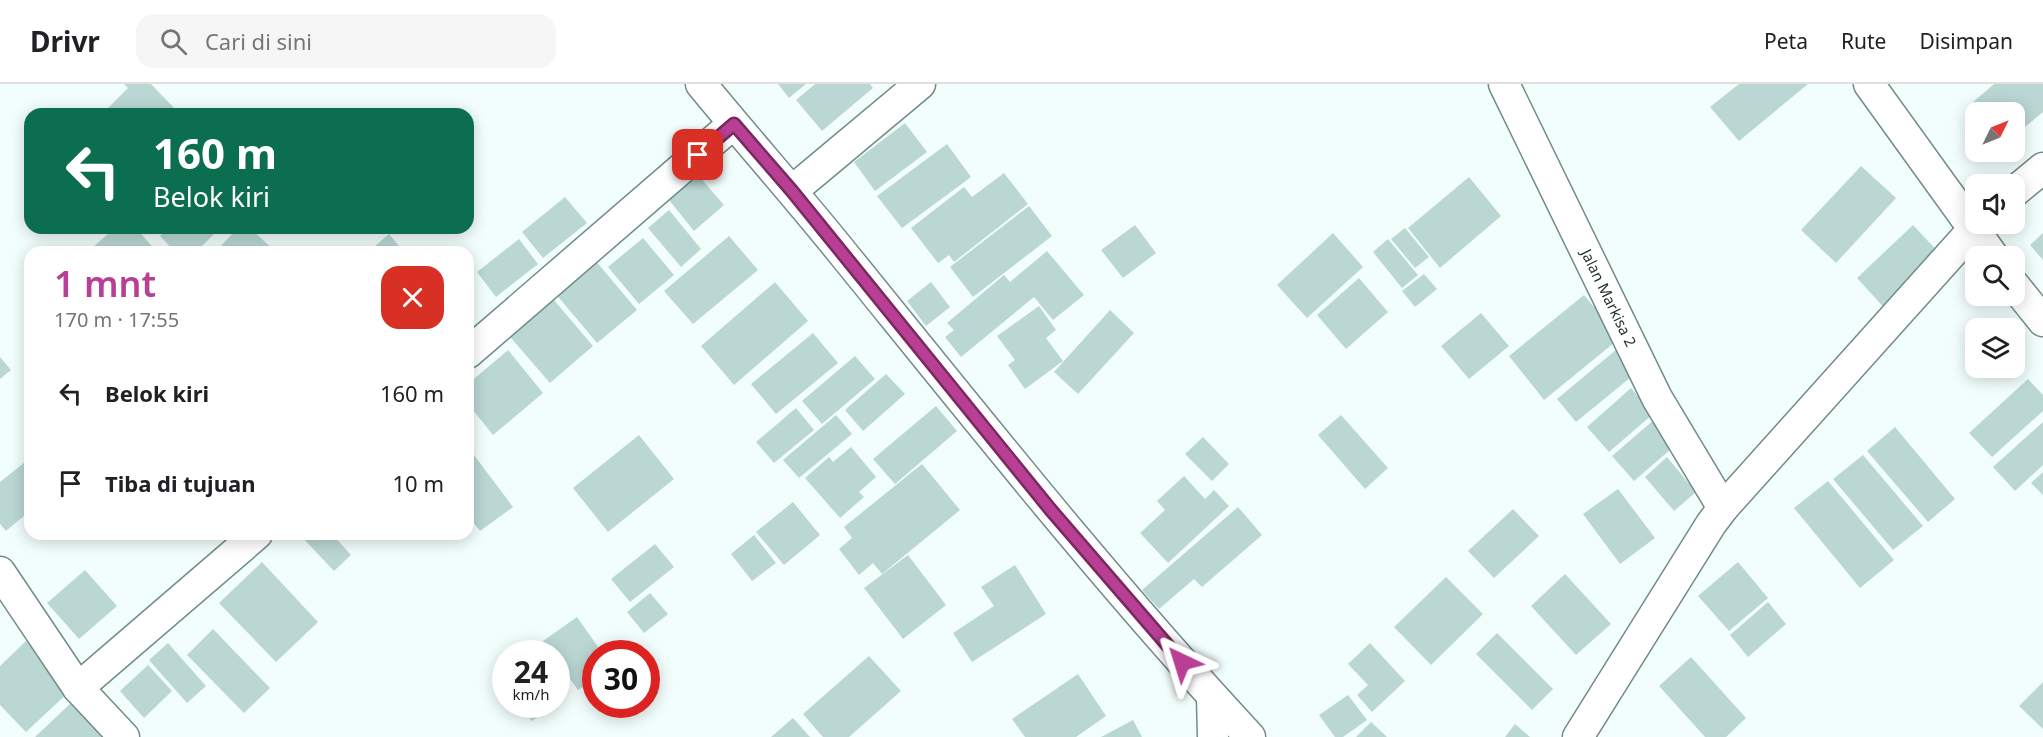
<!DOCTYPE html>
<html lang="id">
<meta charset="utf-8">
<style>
:root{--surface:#fff;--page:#f6f6f6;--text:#202124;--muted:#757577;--line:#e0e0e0;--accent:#b83f93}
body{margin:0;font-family:"Noto Sans",sans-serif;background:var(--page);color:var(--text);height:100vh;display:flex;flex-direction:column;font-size:22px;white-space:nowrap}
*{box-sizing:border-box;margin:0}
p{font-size:20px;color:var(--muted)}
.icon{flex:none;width:33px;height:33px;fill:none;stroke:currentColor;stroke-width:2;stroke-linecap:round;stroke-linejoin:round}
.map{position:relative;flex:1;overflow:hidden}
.sheet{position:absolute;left:24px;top:162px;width:450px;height:294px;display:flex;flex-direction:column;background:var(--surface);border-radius:18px;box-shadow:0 3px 15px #0003}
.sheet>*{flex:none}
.hud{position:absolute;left:24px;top:24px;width:450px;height:126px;border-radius:18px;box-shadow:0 3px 15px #0003;background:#0b6e4f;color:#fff;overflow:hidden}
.needle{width:39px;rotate:47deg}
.buttons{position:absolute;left:1965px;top:18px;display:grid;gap:12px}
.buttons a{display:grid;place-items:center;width:60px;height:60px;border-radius:12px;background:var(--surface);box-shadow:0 3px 15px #0003;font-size:30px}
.speed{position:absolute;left:492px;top:556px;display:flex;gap:12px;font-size:30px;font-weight:700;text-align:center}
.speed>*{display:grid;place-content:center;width:78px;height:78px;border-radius:50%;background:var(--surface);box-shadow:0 3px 15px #0003;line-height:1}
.speed small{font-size:15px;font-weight:400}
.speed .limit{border:9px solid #d22;background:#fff;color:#111}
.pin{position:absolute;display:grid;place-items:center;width:51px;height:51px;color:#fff;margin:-26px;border-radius:12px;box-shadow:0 3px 9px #0006}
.me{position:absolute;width:66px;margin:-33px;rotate:319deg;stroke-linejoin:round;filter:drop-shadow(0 0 4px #0008)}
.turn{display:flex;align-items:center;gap:21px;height:126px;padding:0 30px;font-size:27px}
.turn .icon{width:78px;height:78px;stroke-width:2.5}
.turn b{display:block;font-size:42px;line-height:51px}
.round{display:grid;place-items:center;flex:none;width:63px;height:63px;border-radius:18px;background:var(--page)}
.head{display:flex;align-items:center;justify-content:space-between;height:102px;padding:0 30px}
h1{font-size:36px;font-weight:600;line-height:45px;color:var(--accent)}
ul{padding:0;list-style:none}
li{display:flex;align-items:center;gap:18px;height:90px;padding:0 30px}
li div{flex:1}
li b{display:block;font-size:22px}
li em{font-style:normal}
header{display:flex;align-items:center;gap:36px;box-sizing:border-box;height:84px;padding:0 30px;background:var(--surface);border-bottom:2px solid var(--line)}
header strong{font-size:28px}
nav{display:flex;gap:33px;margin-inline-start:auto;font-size:21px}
.search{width:420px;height:54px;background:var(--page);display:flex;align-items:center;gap:15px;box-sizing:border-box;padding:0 21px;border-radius:18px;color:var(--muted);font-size:22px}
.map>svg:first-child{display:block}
.building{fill:#bad7d3}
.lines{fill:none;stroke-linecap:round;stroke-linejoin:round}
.minor-casing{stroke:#708c88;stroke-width:33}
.minor{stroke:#fff;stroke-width:30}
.route-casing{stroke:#782960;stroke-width:15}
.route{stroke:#b83f93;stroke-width:10}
.labels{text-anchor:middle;stroke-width:6;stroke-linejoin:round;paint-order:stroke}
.street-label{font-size:15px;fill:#25312f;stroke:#f2fefc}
</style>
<header>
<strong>Drivr</strong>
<div class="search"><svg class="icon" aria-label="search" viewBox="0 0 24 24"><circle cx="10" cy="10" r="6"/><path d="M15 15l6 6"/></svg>Cari di sini</div>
<nav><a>Peta</a><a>Rute</a><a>Disimpan</a></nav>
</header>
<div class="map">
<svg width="2043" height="653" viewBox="0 0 2043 653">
<rect width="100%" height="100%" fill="#f2fefc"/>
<!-- building -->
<path class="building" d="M124 0H151L177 27 174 30H114L108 24 128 4Z
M778 0H806L789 14Z
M815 0H870L873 4 822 47 796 16Z
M1739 0H1808L1739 57 1710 23Z
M1994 0H2043V28L2014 52V28H1982L1973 18Z
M905 39 927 68 875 107 854 78Z
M947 60 971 93 902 144 877 112Z
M1861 82 1896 114 1836 179 1801 146Z
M1004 89 1028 120 954 178 949 171 938 179 911 144 964 103 972 113Z
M698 91 724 121 694 147 669 116Z
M1469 93 1501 132 1440 184 1408 144Z
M565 113 587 139 543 174 522 148Z
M1029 122 1052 152 973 213 950 183Z
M669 126 701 165 681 183 648 144Z
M1135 141 1156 169 1123 194 1101 166Z
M1913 141 1943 173 1887 227 1857 194Z
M115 144H136L157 168H87Z
M168 144H220L196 168H175L160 152Z
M238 144H250L276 168H215Z
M1405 144 1429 173 1415 184 1391 155Z
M1333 149 1363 183 1307 234 1277 201Z
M2043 149V176L2030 161Z
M389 150 404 168H368Z
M729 152 758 186 693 240 664 207Z
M643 154 674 191 639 220 608 183Z
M519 155 538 180 496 213 477 188Z
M1388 155 1418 191 1402 204 1373 168Z
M1047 167 1084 211 1053 236 1034 213 961 273 945 253 954 246 947 239 1004 191 1010 198Z
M595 176 637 226 597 259 555 209Z
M1424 190 1437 205 1415 223 1402 207Z
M1359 194 1388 228 1346 265 1317 231Z
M775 198 808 237 734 301 701 262Z
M931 198 950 223 926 242 907 217Z
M548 209 593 262 550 299 505 247Z
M1584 211 1620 254 1544 316 1509 272Z
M1039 222 1056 246 1046 254 1063 277 1025 305 1008 281 1015 276 997 252Z
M1110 226 1134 249 1078 310 1054 288Z
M1481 229 1509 262 1469 295 1441 262Z
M813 249 838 279 776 330 751 300Z
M1617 265 1636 289 1576 338 1557 315Z
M508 266 543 309 493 351 468 320V300Z
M855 272 875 295 822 340 802 317Z
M0 273 11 286 0 295Z
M886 290 905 310 863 347 845 326Z
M2028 295 2043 311V327L1992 373 1969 349Z
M1631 304 1653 330 1609 368 1587 343Z
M936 322 957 347 895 400 873 375Z
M796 324 814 346 774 379 756 358Z
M836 331 852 350 799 394 783 376Z
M1341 331 1388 384 1365 405 1318 351Z
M1656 334 1678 359 1634 397 1612 372Z
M2043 338V381L2015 407 1993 383Z
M1895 343 1955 415 1928 438 1867 367Z
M639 351 674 395 608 448 573 404Z
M1203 353 1229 380 1212 397 1185 370Z
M468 363 513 423 480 447 468 432Z
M851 363 876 393 859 408 864 413 840 434 805 394 829 373 833 378Z
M1863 371 1923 442 1893 466 1833 395Z
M1667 373 1696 408 1674 427 1645 393Z
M30 374V427L6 447 0 440V398Z
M922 380 960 426 882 490 873 479 859 491 839 465 852 454 844 443Z
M2043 388V411L2031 399Z
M1184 392 1205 415 1214 406 1229 422 1168 479 1140 449 1165 426 1157 417Z
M1828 397 1894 476 1860 504 1794 424Z
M1618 405 1655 454 1620 480 1583 430Z
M793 418 820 451 784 481 756 448Z
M1238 423 1262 451 1202 503 1194 495 1159 525 1142 506Z
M1513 425 1539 452 1494 494 1468 467Z
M299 450H332L351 471 334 487Z
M754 451 776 479 752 497 731 470Z
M655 460 674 483 630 518 611 495Z
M908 471 946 521 903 555 864 504Z
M262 478 318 538 276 578 219 519Z
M1738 478 1768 514 1729 547 1698 512Z
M1015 481 1046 530 972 578 953 549 994 522 981 503Z
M85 486 117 522 79 555 47 519Z
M1565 490 1611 540 1576 571 1531 522Z
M1446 493 1483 530 1431 581 1394 543Z
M650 509 668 530 644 549 627 528Z
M1768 518 1786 540 1748 573 1730 551Z
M577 533 603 570H596V594L578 606 556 576V570H552L543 557Z
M213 545 270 604 244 629 187 571Z
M1497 549 1553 605 1532 626 1476 570Z
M26 557 72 605 26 648 0 621V582Z
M168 559 206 602 187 619 149 576Z
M1370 559 1405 597 1372 628 1357 611 1368 601 1348 580Z
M869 572 901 607 849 653H823L803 630Z
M1691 573 1746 634 1726 653H1705L1659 602Z
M148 581 172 607 144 634 120 607Z
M506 582V606L494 592Z
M1078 590 1106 632 1076 653H1025L1012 635Z
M2043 598V645L2019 622Z
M1348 611 1367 636 1343 653H1335L1319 631Z
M73 617 108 653H35Z
M518 621H552L532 637Z
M793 634 810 653H771Z
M1133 636 1142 653H1101Z
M1371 638 1387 653H1356Z
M1515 640 1530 653H1505Z"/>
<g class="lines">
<defs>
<g id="minor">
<path d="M701 0C747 56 795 110 841 167 974 331 1106 498 1250 653"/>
<path id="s1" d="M1504 0 1657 314 1723 424"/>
<path d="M1869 0 1993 172"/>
<path d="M792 107 920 0"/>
<path d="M2014 108 2043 84"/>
<path d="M2014 201 2043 237"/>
<path d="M468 269 733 40"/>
<path d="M0 488 78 604 124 653"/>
<path d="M78 604 257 450"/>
<path d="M1212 612 1213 653"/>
<path d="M1578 653 1711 440 1723 424 1978 140"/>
</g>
</defs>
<!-- minor casing -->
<use href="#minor" class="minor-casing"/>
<!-- minor -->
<use href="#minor" class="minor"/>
</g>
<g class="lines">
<defs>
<path id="route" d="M698 71 734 40 792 107 1050 425 1182 578"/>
</defs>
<!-- route casing -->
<use href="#route" class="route-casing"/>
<!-- route -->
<use href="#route" class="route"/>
</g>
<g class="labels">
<!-- street labels -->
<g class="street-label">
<text dy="5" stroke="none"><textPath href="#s1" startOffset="238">Jalan Markisa 2</textPath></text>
</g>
</g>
</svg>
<div class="buttons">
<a><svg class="needle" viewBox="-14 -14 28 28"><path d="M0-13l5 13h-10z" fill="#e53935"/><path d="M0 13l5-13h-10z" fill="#757577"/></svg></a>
<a><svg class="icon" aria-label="sound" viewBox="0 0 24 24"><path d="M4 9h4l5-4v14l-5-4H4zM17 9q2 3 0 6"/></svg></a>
<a><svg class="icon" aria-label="search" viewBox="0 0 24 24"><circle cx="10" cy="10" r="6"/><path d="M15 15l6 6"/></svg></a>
<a><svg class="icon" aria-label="layers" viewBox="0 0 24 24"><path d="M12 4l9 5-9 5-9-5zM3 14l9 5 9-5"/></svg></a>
</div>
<div class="speed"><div>24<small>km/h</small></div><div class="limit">30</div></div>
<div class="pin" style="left:698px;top:71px;background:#d93025"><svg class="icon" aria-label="arrive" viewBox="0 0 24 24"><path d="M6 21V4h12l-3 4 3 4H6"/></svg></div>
<svg class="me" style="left:1182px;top:578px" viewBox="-20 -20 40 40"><path d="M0-17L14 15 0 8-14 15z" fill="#b83f93" stroke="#fff" stroke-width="4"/></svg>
<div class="hud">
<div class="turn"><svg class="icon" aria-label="left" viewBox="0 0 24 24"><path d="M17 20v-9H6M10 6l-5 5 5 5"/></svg><div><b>160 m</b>Belok kiri</div></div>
</div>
<section class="sheet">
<div class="head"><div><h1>1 mnt</h1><p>170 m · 17:55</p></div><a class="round" style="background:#d93025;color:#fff"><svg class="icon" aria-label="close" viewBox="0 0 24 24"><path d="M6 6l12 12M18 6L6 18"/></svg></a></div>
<ul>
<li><svg class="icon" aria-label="left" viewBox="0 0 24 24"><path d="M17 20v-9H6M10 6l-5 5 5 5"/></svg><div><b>Belok kiri</b></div><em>160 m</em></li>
<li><svg class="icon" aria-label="arrive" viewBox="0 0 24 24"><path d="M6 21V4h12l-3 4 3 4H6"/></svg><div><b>Tiba di tujuan</b></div><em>10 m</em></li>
</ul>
</section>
</div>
